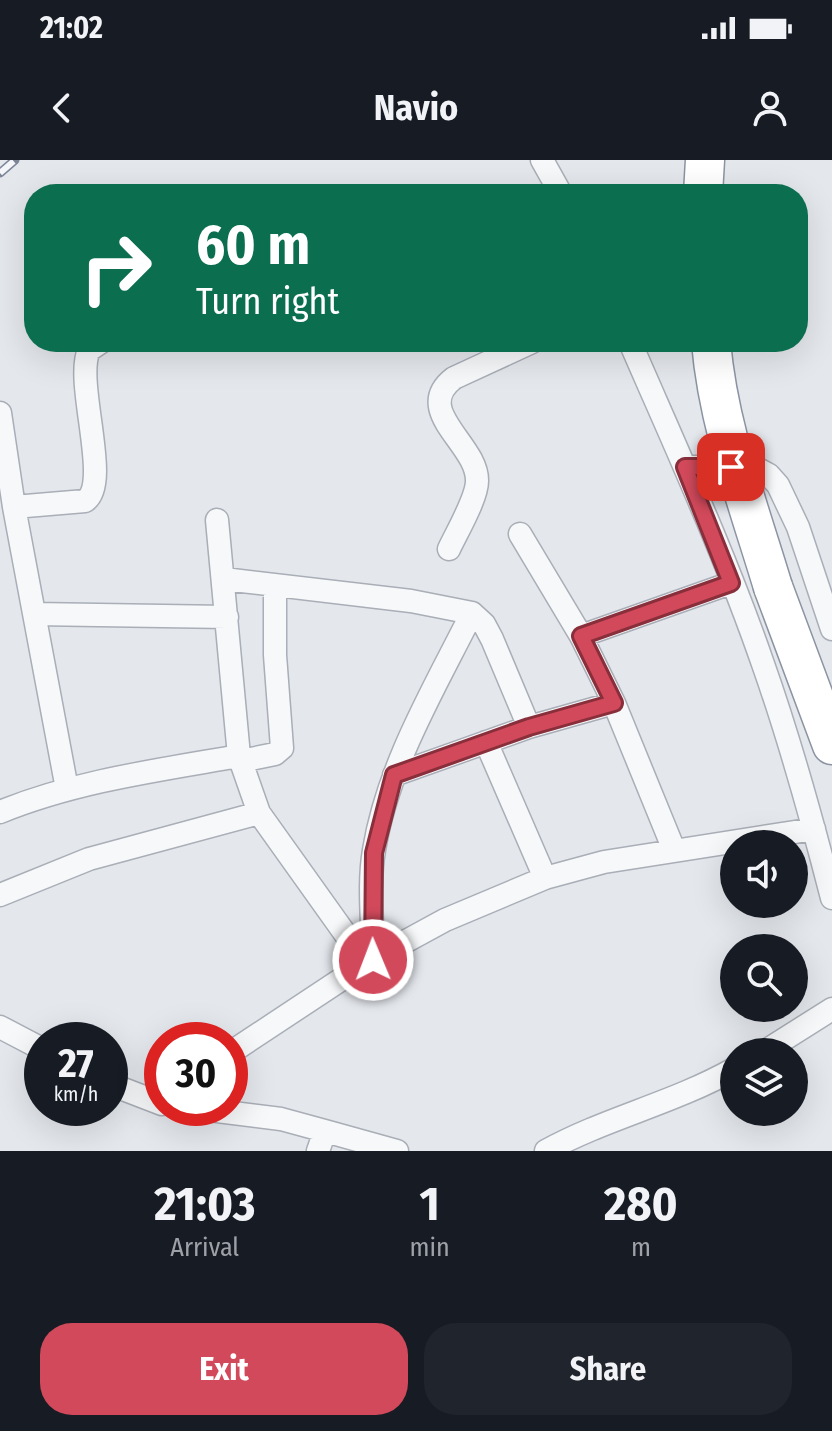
<!DOCTYPE html>
<style>
:root{--surface:#171b24;--page:#20242c;--text:#f1f3f6;--muted:#9ea1a6;--accent:#d1495b}
body{margin:0;font-family:"Fira Sans Condensed",sans-serif;background:var(--page);color:var(--text);height:100vh;display:flex;flex-direction:column;font-size:30px;white-space:nowrap}
*{box-sizing:border-box;margin:0}
p{font-size:26px;color:var(--muted)}
.icon{flex:none;width:44px;height:44px;fill:none;stroke:currentColor;stroke-width:2;stroke-linecap:round;stroke-linejoin:round}
.map{position:relative;height:991px;overflow:hidden}
.side{display:flex;flex-direction:column;background:var(--surface);flex:1}
.side>*{flex:none}
.top-card{position:absolute;left:24px;top:24px;width:784px;height:168px;border-radius:32px;box-shadow:0 8px 32px #0002;background:#0b6e4f;color:#fff;overflow:hidden}
.fabs{position:absolute;left:720px;top:670px;display:grid;gap:16px}
.fabs a{display:grid;place-items:center;width:88px;height:88px;border-radius:50%;background:var(--surface);box-shadow:0 8px 32px #0002;font-size:40px}
.speed{position:absolute;left:24px;top:862px;display:flex;gap:16px;font-size:40px;font-weight:700;text-align:center}
.speed>*{display:grid;place-content:center;width:104px;height:104px;border-radius:50%;background:var(--surface);box-shadow:0 8px 32px #0002;line-height:1}
.speed small{font-size:20px;font-weight:400}
.speed .limit{border:12px solid #d22;background:#fff;color:#111}
.pin{position:absolute;display:grid;place-items:center;width:68px;height:68px;color:#fff;margin:-34px;border-radius:16px;box-shadow:0 4px 12px #0006}
.me{position:absolute;width:88px;margin:-44px;rotate:359deg;stroke-linejoin:round;filter:drop-shadow(0 0 6px #0008)}
.turn{display:flex;align-items:center;gap:28px;height:168px;padding:0 40px;font-size:36px}
.turn .icon{width:104px;height:104px;stroke-width:2.5}
.turn b{display:block;font-size:56px;line-height:68px}
.eta{display:flex;justify-content:space-evenly;align-items:center;height:136px;text-align:center}
.eta b{font-size:48px;font-weight:700;line-height:56px}
.primary-button{display:flex;gap:16px;margin-top:auto;padding:16px 40px}
.primary-button a{flex:1;height:92px;border-radius:32px;background:var(--accent);color:#fff;font-size:32px;font-weight:700;line-height:92px;text-align:center}
.primary-button a+a{background:var(--page);color:var(--text)}
.status{display:flex;justify-content:space-between;align-items:center;height:56px;padding:0 40px;background:var(--surface);direction:ltr}
.status svg{height:22px;fill:currentColor}
header{display:flex;justify-content:space-between;align-items:center;height:104px;padding:0 40px;background:var(--surface);font-size:36px;font-weight:700}
.map>svg:first-child{display:block}
.lines{fill:none;stroke-linecap:round;stroke-linejoin:round}
.minor-casing{stroke:#a9aeb7;stroke-width:25}
.trunk-casing{stroke:#8b94a3;stroke-width:41}
.minor{stroke:#f7f8fa;stroke-width:22}
.trunk{stroke:#fff;stroke-width:38}
.rail-casing{stroke:#7d8696;stroke-width:9}
.rail{stroke:#f4f6f9;stroke-width:6;stroke-dasharray:18;stroke-linecap:butt}
.trunk-bridge-casing{stroke:#8b94a3;stroke-width:41;stroke-linecap:butt}
.trunk-bridge{stroke:#fff;stroke-width:38}
.route-casing{stroke:#882f3b;stroke-width:20}
.route{stroke:#d1495b;stroke-width:14}
</style>
<div class="status"><b>21:02</b><svg viewBox="0 0 49 12"><path d="M0 12V9h3v3zM5 12V6h3v6zM10 12V3h3v9zM15 12V0h3v12zM26 1h20v11H26zM47 4h2v5h-2z"/></svg></div>
<header><svg class="icon" aria-label="back" viewBox="0 0 24 24"><path d="M15 5l-7 7 7 7"/></svg>Navio<svg class="icon" aria-label="person" viewBox="0 0 24 24"><circle cx="12" cy="8" r="4"/><path d="M4 21q1-7 8-7t8 7"/></svg></header>
<div class="map">
<svg width="832" height="991" viewBox="0 0 832 991">
<rect width="100%" height="100%" fill="#e4e7ec"/>
<g class="lines">
<defs>
<path id="minor" d="M542 0 561 34
M630 182C676 288 725 394 763 504 790 580 812 660 832 738
M0 253 14 347 67 629
M685 307H754L769 315 778 325 798 367 832 469
M14 347 85 341C112 324 74 222 89 190L101 182
M217 360 239 596 259 653
M520 374 581 476 614 543
M449 389C457 372 477 338 477 321 478 284 411 251 454 218L532 182
M224 419 411 441 472 453 484 464 492 479 529 567 614 543 674 690
M34 454 227 457
M581 476 731 423
M486 582 545 718
M241 601 275 594 282 588 275 495V425
M394 615 529 567
M0 652C76 621 159 610 239 596
M0 735 89 699 259 653 366 803
M373 800C373 764 368 725 374 690 388 605 434 529 472 453
M0 867 42 889
M764 892 832 849
M230 893 366 803 445 760 545 718 604 702 814 669
M110 924 162 944
M193 948 281 959 325 971
M318 991 325 971 397 991
M546 991C606 958 674 943 734 909"/>
<path id="trunk" d="M703 34 705 0
M773 427 832 585"/>
</defs>
<!-- minor casing -->
<use href="#minor" class="minor-casing"/>
<!-- trunk casing -->
<use href="#trunk" class="trunk-casing"/>
<!-- minor -->
<use href="#minor" class="minor"/>
<!-- trunk -->
<use href="#trunk" class="trunk"/>
<defs>
<path id="rail" d="M0 13 15 0"/>
</defs>
<!-- rail casing -->
<use href="#rail" class="rail-casing"/>
<!-- rail -->
<use href="#rail" class="rail"/>
<defs>
<path id="trunk-bridge" d="M711 182C718 266 749 347 773 427"/>
</defs>
<!-- trunk-bridge casing -->
<use href="#trunk-bridge" class="trunk-bridge-casing"/>
<!-- trunk-bridge -->
<use href="#trunk-bridge" class="trunk-bridge"/>
</g>
<g class="lines">
<defs>
<path id="route" d="M373 800 374 693 394 615 529 567 614 543 581 476 731 423 685 307H731"/>
</defs>
<!-- route casing -->
<use href="#route" class="route-casing"/>
<!-- route -->
<use href="#route" class="route"/>
</g>
</svg>
<div class="fabs">
<a><svg class="icon" aria-label="sound" viewBox="0 0 24 24"><path d="M4 9h4l5-4v14l-5-4H4zM17 9q2 3 0 6"/></svg></a>
<a><svg class="icon" aria-label="search" viewBox="0 0 24 24"><circle cx="10" cy="10" r="6"/><path d="M15 15l6 6"/></svg></a>
<a><svg class="icon" aria-label="layers" viewBox="0 0 24 24"><path d="M12 4l9 5-9 5-9-5zM3 14l9 5 9-5"/></svg></a>
</div>
<div class="speed"><div>27<small>km/h</small></div><div class="limit">30</div></div>
<div class="pin" style="left:731px;top:307px;background:#d93025"><svg class="icon" aria-label="arrive" viewBox="0 0 24 24"><path d="M6 21V4h12l-3 4 3 4H6"/></svg></div>
<svg class="me" style="left:373px;top:800px" viewBox="-20 -20 40 40"><circle r="17" fill="#d1495b" stroke="#fff" stroke-width="3"/><path d="M0-11L8 9 0 5-8 9z" fill="#fff"/></svg>
<div class="top-card">
<div class="turn"><svg class="icon" aria-label="right" viewBox="0 0 24 24"><path d="M7 20v-9h11M14 6l5 5-5 5"/></svg><div><b>60 m</b>Turn right</div></div>
</div>
</div>
<section class="side">
<div class="eta">
<div><b>21:03</b><p>Arrival</p></div>
<div><b>1</b><p>min</p></div>
<div><b>280</b><p>m</p></div>
</div>
<div class="primary-button"><a>Exit</a><a>Share</a></div>
</section>
